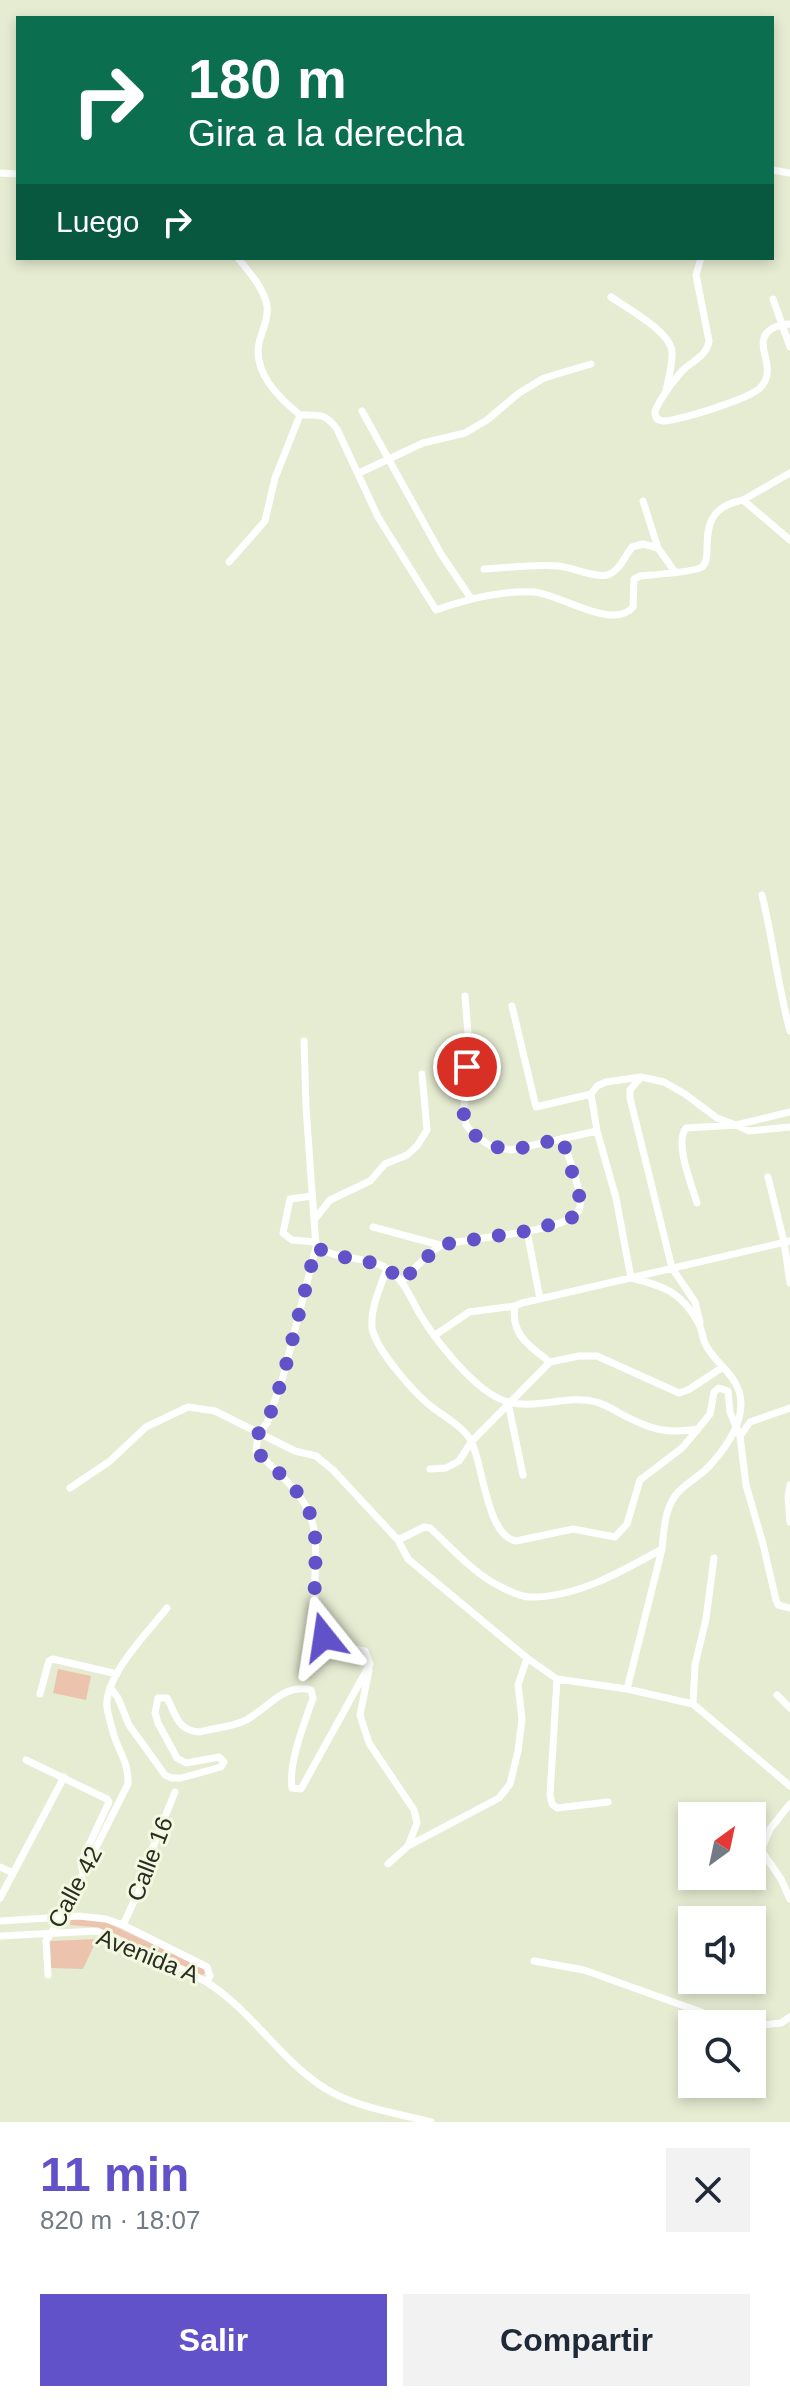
<!DOCTYPE html>
<html lang="es">
<meta charset="utf-8">
<style>
:root{--surface:#fff;--page:#f2f2f3;--text:#1f2937;--muted:#747a83;--accent:#6252ca}
body{margin:0;font-family:Arial,sans-serif;background:var(--page);color:var(--text);height:100vh;display:flex;flex-direction:column;font-size:30px;white-space:nowrap}
*{box-sizing:border-box;margin:0}
p{font-size:26px;color:var(--muted)}
.icon{flex:none;width:44px;height:44px;fill:none;stroke:currentColor;stroke-width:2;stroke-linecap:round;stroke-linejoin:round}
.map{position:relative;height:2122px;overflow:hidden}
.side{display:flex;flex-direction:column;background:var(--surface);flex:1}
.side>*{flex:none}
.hud{position:absolute;left:16px;top:16px;width:758px;height:244px;border-radius:0px;box-shadow:0 4px 12px #0003;background:#0b6e4f;color:#fff;overflow:hidden}
.needle{width:52px;rotate:33deg}
.tools{position:absolute;left:678px;top:1802px;display:grid;gap:16px}
.tools a{display:grid;place-items:center;width:88px;height:88px;border-radius:0px;background:var(--surface);box-shadow:0 4px 12px #0003;font-size:40px}
.pin{position:absolute;display:grid;place-items:center;width:68px;height:68px;color:#fff;margin:-34px;border:4px solid #fff;border-radius:50%;box-shadow:0 2px 8px #0007}
.me{position:absolute;width:88px;margin:-44px;rotate:345deg;stroke-linejoin:round;filter:drop-shadow(0 0 6px #0008)}
.turn{display:flex;align-items:center;gap:28px;height:168px;padding:0 40px;font-size:36px}
.turn .icon{width:104px;height:104px;stroke-width:2.5}
.turn b{display:block;font-size:56px;line-height:68px}
.then{display:flex;align-items:center;height:76px;padding:0 40px;background:#0003;gap:16px;font-size:30px}
.round{display:grid;place-items:center;flex:none;width:84px;height:84px;border-radius:0px;background:var(--page)}
.headline{display:flex;align-items:center;justify-content:space-between;height:136px;padding:0 40px}
h1{font-size:48px;font-weight:700;line-height:60px;color:var(--accent)}
.cta{display:flex;gap:16px;margin-top:auto;padding:16px 40px}
.cta a{flex:1;height:92px;border-radius:0px;background:var(--accent);color:#fff;font-size:32px;font-weight:700;line-height:92px;text-align:center}
.cta a+a{background:var(--page);color:var(--text)}
.map>svg:first-child{display:block}
.green{fill:#ecc4ae}
.lines{fill:none;stroke-linecap:round;stroke-linejoin:round}
.street{stroke:#fff;stroke-width:7}
.route{stroke:#6252ca;stroke-width:14;stroke-dasharray:0 25.2}
.labels{text-anchor:middle;stroke-width:6;stroke-linejoin:round;paint-order:stroke}
.street-label{font-size:24px;fill:#2a2d23;stroke:#f3f9e0}
</style>
<div class="map">
<svg width="790" height="2122" viewBox="0 0 790 2122">
<rect width="100%" height="100%" fill="#e6ecd2"/>
<!-- green -->
<path class="green" d="M58 1669 91 1676 86 1700 53 1693Z
M71 1919 101 1920 204 1968 205 1973 200 1977 114 1933 93 1927 70 1925Z
M97 1939 83 1969 51 1968 50 1941Z"/>
<g class="lines">
<!-- street -->
<path class="street" d="M772 170 790 173
M0 173 18 174
M238 258C249 272 264 288 267 306 269 317 262 331 259 343 253 373 279 398 300 415 319 415 325 413 337 429L378 517 436 610C467 599 500 590 534 592 560 594 613 631 633 607L634 579 640 576C651 575 695 572 702 567 716 556 690 510 743 500L790 473
M701 258 696 275 709 341C707 356 692 361 682 371 674 380 666 391 660 401 659 404 655 409 655 412 655 426 672 420 680 418 695 415 750 398 760 388 781 367 748 342 773 328 779 325 783 324 790 324
M611 297C627 308 671 332 672 352 673 364 668 379 666 391
M773 299 790 347
M362 411 441 554 470 597
M359 473 423 443 465 433 487 420 519 393 544 378 591 364
M743 500 790 540
M643 501 658 548 675 572
M229 562 265 521 275 478 300 415
M484 569C509 568 533 564 558 566 573 567 593 578 607 575 619 572 625 556 632 547L643 544 658 548
M762 895C773 940 778 987 790 1031
M465 996 469 1046 464 1107 466 1125 475 1136 491 1146 511 1150 597 1131
M512 1006 536 1107 591 1094 597 1086 606 1082 641 1077 664 1082 685 1094 717 1118 736 1125 790 1112
M641 1077 630 1090V1098L672 1268 695 1302 700 1322
M768 1177 784 1242 790 1283
M312 1196 290 1199 283 1233 292 1240 316 1242
M697 1203C692 1186 674 1142 686 1128L736 1125 749 1131 790 1127
M314 1220 330 1200 370 1181 385 1164 407 1155 417 1146 427 1130 422 1074
M373 1227 440 1245
M527 1231 540 1299
M316 1247C339 1261 369 1255 391 1271 405 1282 412 1301 421 1316 437 1342 475 1391 505 1401 534 1411 567 1394 596 1402 605 1404 614 1410 623 1415 652 1430 666 1434 698 1429L710 1414 714 1392 719 1388 728 1391 730 1412 740 1436 746 1485 763 1544 776 1600 778 1605 790 1608
M387 1268C381 1286 370 1308 372 1328 376 1350 417 1397 436 1410 448 1419 466 1429 472 1443 483 1466 487 1536 516 1541L573 1529 615 1537 627 1524 640 1480 682 1448 698 1429
M401 1282C411 1273 431 1249 443 1245 468 1237 569 1233 579 1210 585 1198 567 1152 562 1138
M515 1306C510 1334 530 1347 550 1362
M434 1336 469 1312 515 1306 522 1303 790 1241
M508 1403 523 1475
M740 1436 750 1422 790 1408
M430 1469 446 1468 459 1461 472 1441 550 1362 579 1356H597L679 1393 688 1390 723 1367
M790 1485 788 1497 790 1522
M70 1488 110 1461 146 1427 188 1407 215 1411 295 1451 316 1456 333 1470 398 1540 408 1559 527 1658 557 1679 627 1689 693 1704 790 1786
M398 1540 424 1527 430 1528C452 1548 474 1574 501 1587 509 1591 521 1597 530 1597 576 1598 623 1571 662 1549 664 1531 664 1512 675 1496 684 1483 702 1476 712 1463 728 1445 747 1417 739 1391 733 1373 716 1363 707 1347 702 1340 703 1332 699 1324 682 1292 664 1286 631 1278L616 1198 597 1131 591 1094
M369 1670 360 1715 369 1743 414 1810 417 1823 408 1846
M557 1679 550 1795 552 1804 557 1808 608 1802
M110 1687 118 1698 129 1725 165 1775 172 1778H181L221 1767 224 1762 219 1757 186 1763 177 1758 158 1723 155 1713 158 1698H167C176 1714 177 1731 200 1732 214 1728 231 1727 244 1721 266 1711 283 1682 311 1690L313 1698C305 1722 288 1763 292 1788L301 1789 370 1664 365 1651 348 1648 324 1637C303 1596 327 1547 307 1508 295 1486 273 1468 256 1451L258 1434 267 1423 283 1377 316 1247 306 1107 304 1041
M627 1689 662 1549
M40 1694 49 1661 53 1659 117 1674
M777 1695 790 1708
M693 1704 695 1665 706 1619 714 1558
M26 1760 107 1799 109 1802 81 1862 83 1873
M790 1804 770 1829 761 1850 781 1879 790 1899
M388 1864 408 1846 499 1798 510 1784 518 1751 522 1719 518 1685 527 1658
M0 1867 13 1873
M0 1898 64 1777
M0 1921 79 1916 106 1919 123 1925 207 1967 210 1976 206 1982
M123 1925 149 1869V1857L175 1792
M0 1936 97 1931 108 1936C139 1951 179 1965 208 1983 253 2012 281 2061 326 2089 357 2108 397 2113 431 2122
M534 1961 584 1970 729 2022 743 2024
M48 1975 46 1941 61 1917 128 1784C129 1761 118 1752 113 1732 111 1724 108 1715 107 1707 104 1676 149 1631 167 1608
M752 2026 781 2023 790 2017"/>
</g>
<g class="lines">
<!-- route -->
<path class="route" d="M324 1637C303 1596 327 1547 307 1507 296 1486 273 1468 256 1451L258 1434 267 1423 283 1377 316 1247C344 1264 381 1254 401 1282L440 1245 527 1231 568 1220 576 1215 581 1202 562 1138C536 1144 508 1157 483 1141 477 1137 468 1131 466 1123 460 1107 465 1084 467 1067"/>
</g>
<g class="labels">
<!-- street labels -->
<g class="street-label">
<text transform="translate(150 1859) rotate(-69)" y="8">Calle 16</text>
<text transform="translate(75 1887) rotate(-62)" y="8">Calle 42</text>
<text transform="translate(148 1956) rotate(22)" y="8">Avenida A</text>
</g>
</g>
</svg>
<div class="tools">
<a><svg class="needle" viewBox="-14 -14 28 28"><path d="M0-13l5 13h-10z" fill="#e53935"/><path d="M0 13l5-13h-10z" fill="#747a83"/></svg></a>
<a><svg class="icon" aria-label="sound" viewBox="0 0 24 24"><path d="M4 9h4l5-4v14l-5-4H4zM17 9q2 3 0 6"/></svg></a>
<a><svg class="icon" aria-label="search" viewBox="0 0 24 24"><circle cx="10" cy="10" r="6"/><path d="M15 15l6 6"/></svg></a>
</div>
<div class="pin" style="left:467px;top:1067px;background:#d93025"><svg class="icon" aria-label="arrive" viewBox="0 0 24 24"><path d="M6 21V4h12l-3 4 3 4H6"/></svg></div>
<svg class="me" style="left:324px;top:1637px" viewBox="-20 -20 40 40"><path d="M0-17L14 15 0 8-14 15z" fill="#6252ca" stroke="#fff" stroke-width="4"/></svg>
<div class="hud">
<div class="turn"><svg class="icon" aria-label="right" viewBox="0 0 24 24"><path d="M7 20v-9h11M14 6l5 5-5 5"/></svg><div><b>180 m</b>Gira a la derecha</div></div>
<div class="then">Luego<svg class="icon" aria-label="right" viewBox="0 0 24 24"><path d="M7 20v-9h11M14 6l5 5-5 5"/></svg></div>
</div>
</div>
<section class="side">
<div class="headline"><div><h1>11 min</h1><p>820 m · 18:07</p></div><a class="round"><svg class="icon" aria-label="close" viewBox="0 0 24 24"><path d="M6 6l12 12M18 6L6 18"/></svg></a></div>
<div class="cta"><a>Salir</a><a>Compartir</a></div>
</section>
